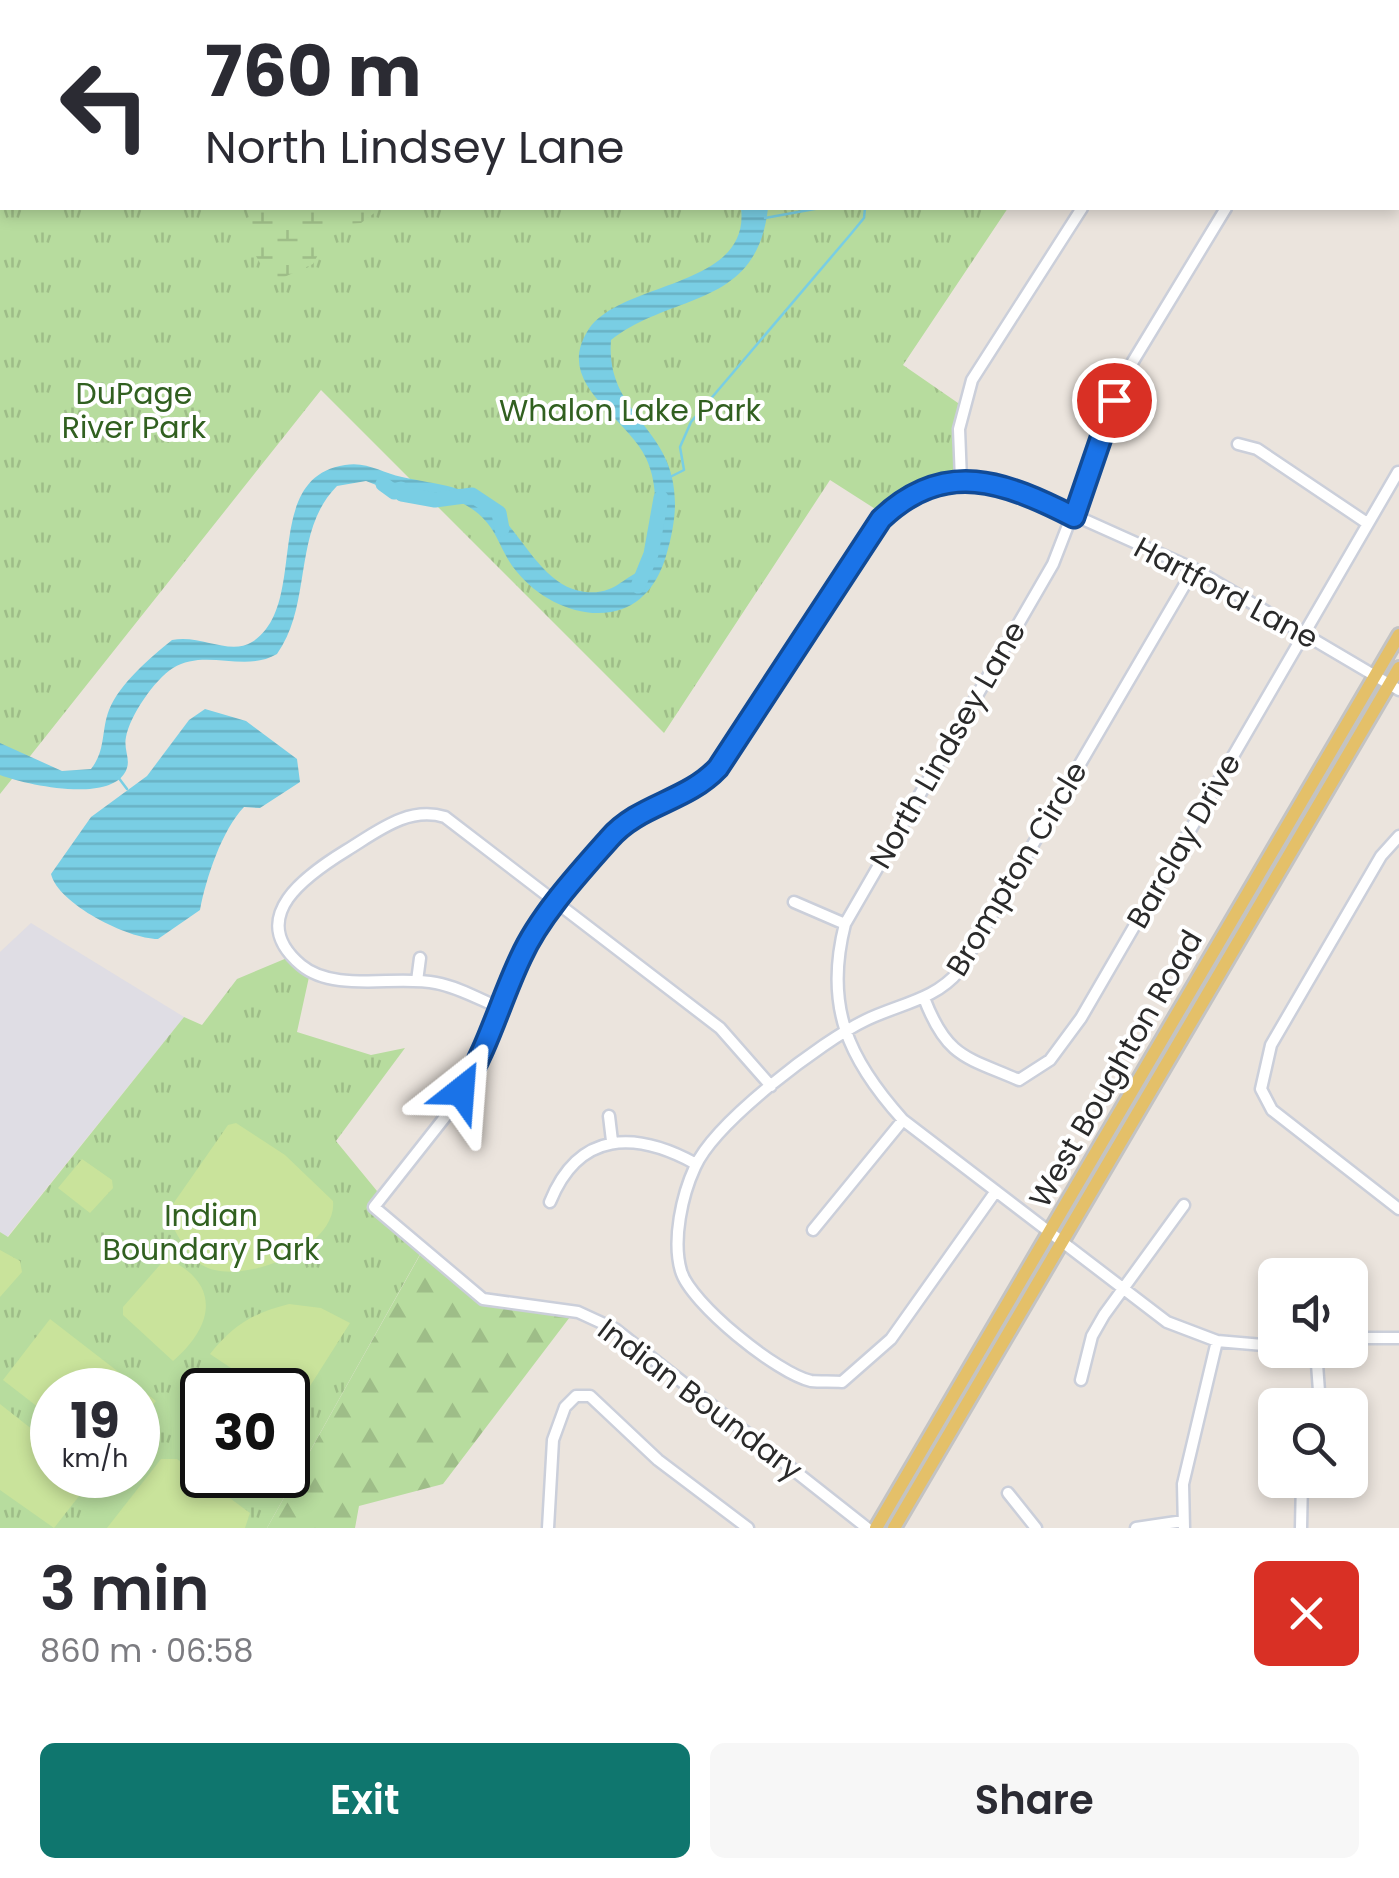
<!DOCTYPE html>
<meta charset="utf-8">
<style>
:root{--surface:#fff;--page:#f7f7f7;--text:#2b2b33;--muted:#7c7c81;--accent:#0f766e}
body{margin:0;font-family:Poppins,sans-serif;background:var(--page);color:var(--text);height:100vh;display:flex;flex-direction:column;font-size:38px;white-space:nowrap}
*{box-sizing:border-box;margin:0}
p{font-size:32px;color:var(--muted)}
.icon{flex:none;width:55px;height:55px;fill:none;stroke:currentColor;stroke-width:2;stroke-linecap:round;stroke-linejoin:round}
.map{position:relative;height:1528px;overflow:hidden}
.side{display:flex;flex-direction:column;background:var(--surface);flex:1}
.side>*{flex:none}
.top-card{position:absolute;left:0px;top:0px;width:1400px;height:210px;box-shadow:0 5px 15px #0003;background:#fff;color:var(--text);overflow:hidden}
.tools{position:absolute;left:1258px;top:1258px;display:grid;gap:20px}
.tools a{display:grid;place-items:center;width:110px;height:110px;border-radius:15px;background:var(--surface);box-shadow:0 5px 15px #0003;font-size:50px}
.speed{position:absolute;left:30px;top:1368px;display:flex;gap:20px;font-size:50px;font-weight:700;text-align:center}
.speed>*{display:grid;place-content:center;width:130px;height:130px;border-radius:50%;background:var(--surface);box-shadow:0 5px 15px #0003;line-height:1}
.speed small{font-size:25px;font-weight:400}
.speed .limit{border:5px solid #111;border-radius:15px;background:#fff;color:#111}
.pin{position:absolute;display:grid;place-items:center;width:85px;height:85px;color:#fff;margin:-42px;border:5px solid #fff;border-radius:50%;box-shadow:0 2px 10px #0007}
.me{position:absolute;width:110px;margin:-55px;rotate:28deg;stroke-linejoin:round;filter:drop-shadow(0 0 8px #0008)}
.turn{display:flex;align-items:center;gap:35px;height:210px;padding:0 40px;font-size:45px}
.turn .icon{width:130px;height:130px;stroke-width:2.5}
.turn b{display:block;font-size:70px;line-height:85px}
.round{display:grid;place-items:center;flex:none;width:105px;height:105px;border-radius:15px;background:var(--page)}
.overview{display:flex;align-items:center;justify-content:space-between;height:170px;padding:0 40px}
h1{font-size:60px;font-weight:600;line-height:75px}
.cta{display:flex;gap:20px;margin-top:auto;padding:20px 40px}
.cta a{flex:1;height:115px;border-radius:15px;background:var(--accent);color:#fff;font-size:40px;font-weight:600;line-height:115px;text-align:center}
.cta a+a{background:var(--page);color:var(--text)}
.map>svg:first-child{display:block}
.industrial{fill:#dfdde4}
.grass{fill:url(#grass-tufts);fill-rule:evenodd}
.forest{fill:url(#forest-firs)}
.wetland{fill:url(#wetland-marsh)}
.pitch{fill:#c9e39b}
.water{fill:url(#water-rules)}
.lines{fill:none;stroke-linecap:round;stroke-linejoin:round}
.stream{stroke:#79cee4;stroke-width:2.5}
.river{stroke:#79cee4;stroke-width:15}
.minor-casing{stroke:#cbcfda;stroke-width:15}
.major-casing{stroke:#c3c3c3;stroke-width:18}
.minor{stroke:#fff;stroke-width:10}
.major{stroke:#e4c069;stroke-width:12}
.route-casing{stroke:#114b97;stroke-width:25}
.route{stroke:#1a73e8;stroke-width:18}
.labels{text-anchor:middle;stroke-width:8;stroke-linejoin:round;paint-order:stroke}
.park-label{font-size:30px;fill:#316020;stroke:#fff}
.street-label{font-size:30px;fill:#2a2a2a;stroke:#fff}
</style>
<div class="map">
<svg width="1399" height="1528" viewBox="0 0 1399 1528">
<defs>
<pattern id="grass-tufts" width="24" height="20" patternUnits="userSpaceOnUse" patternTransform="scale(2.5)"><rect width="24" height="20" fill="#b7dc9e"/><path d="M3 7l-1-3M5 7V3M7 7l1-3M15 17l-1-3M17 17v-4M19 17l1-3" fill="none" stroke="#9ebd88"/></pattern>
<pattern id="forest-firs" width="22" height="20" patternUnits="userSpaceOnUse" patternTransform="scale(2.5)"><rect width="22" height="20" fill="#b7dc9e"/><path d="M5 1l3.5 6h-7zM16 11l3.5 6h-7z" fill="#9ebd88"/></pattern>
<pattern id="wetland-marsh" width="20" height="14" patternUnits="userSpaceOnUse" patternTransform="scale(2.5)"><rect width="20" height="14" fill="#b7dc9e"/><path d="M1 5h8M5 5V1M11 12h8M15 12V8" fill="none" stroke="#9ebd88"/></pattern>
<pattern id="water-rules" width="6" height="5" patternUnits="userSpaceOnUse" patternTransform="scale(2.5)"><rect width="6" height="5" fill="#79cee4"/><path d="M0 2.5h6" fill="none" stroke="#69b1c4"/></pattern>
</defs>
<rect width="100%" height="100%" fill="#ebe4dd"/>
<!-- industrial -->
<path class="industrial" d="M31 923 184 1017 7 1237 0 1232V952Z"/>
<!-- grass -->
<path class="grass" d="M0 0H1146L2 2V208H1008L903 365 958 403 954 473 908 491 880 512 830 480 664 733 321 390 0 794Z
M287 958 309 977 297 1032 371 1055 405 1048 336 1141 377 1191 374 1207 423 1249 267 1528H0V1232L8 1237 184 1017 202 1025 237 979ZM52 1390H138V1475H52ZM202 1390H288V1475H202Z"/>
<!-- forest -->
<path class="forest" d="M425 1246 485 1295 576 1309 443 1484 359 1506 355 1528H267Z"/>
<!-- wetland -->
<path class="wetland" d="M250 208H381L361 223 334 225 313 264 271 283 251 247Z"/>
<!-- pitch -->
<path class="pitch" d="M236 1123 285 1155 333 1201C338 1248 239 1288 202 1265 185 1254 176 1231 166 1214L228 1125Z
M82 1159 112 1180 113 1188 90 1213 58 1188Z
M0 1250 20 1261 22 1272 0 1297Z
M166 1258C222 1283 214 1326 173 1361L123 1315V1307Z
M289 1304 321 1308 350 1323 298 1405 289 1407 288 1390H264L210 1354C233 1325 253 1313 289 1304Z
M50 1319 156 1401 138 1425V1390H52V1418L3 1380Z
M0 1404 52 1445V1475L94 1477 54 1528 0 1490Z
M161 1459H177L250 1513 245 1528H107Z"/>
<!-- water -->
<path class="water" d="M741 208H768C757 309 672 292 611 340 604 430 705 428 666 556 658 583 641 607 611 612 577 618 539 599 517 572 496 547 499 522 462 503 448 496 419 495 402 494L401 489 394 492 366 481 337 486C292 531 313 604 277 654 245 673 205 648 173 668 154 680 130 716 126 737 123 751 133 761 124 774 105 802 27 785 0 775V743L62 771 91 769C106 750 101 731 109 710 120 683 150 658 172 640 201 634 229 656 252 642 311 605 259 478 345 465 367 461 382 473 402 477 432 484 455 484 480 499 519 522 538 587 585 592 617 595 622 576 646 569 650 531 664 498 646 458 626 416 555 385 587 332 617 280 751 290 741 208Z
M205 709 246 721 297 759 300 782 260 808 244 807C222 830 206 878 200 910L158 939C128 939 58 904 51 874L91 817 147 776 189 720Z"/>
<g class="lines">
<!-- stream -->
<path class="stream" d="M765 218 820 208
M672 476 684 470 680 447 691 422 850 235 864 218 865 208
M118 777 127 789"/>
<!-- river -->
<path class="river" d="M383 484 394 492 401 489 402 494 435 500 472 495 499 513 502 529
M638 586 651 554 661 498"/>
<defs>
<path id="minor" d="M1359 2 1361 0
M1226 208 1129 368 1053 564 845 924C824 1006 848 1059 903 1120L1167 1322 1217 1341 1275 1346
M1238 444 1257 449 1367 523
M961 480 959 429 972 380 1082 208
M1399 836 1381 856 1271 1045 1261 1089 1272 1110 1399 1209
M794 902 845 924
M417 981 420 958
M924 998C947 1058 966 1057 1019 1080L1050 1060 1081 1018 1398 472
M500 1008C479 999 458 987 436 983 396 975 334 993 301 965 244 917 308 874 347 850 378 831 408 806 445 817L720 1028 771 1086
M609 1116 612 1141
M996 1191 891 1339 842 1382C832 1381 821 1382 811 1381 778 1374 690 1303 681 1271 672 1240 682 1195 695 1167 715 1122 822 1041 866 1020 899 1004 935 1000 959 971L1194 569
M550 1202C579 1130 636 1131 696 1164
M813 1230 903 1120
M1350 1338H1399
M1316 1350 1320 1405
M1081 1380 1092 1336 1104 1315 1184 1205
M1008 1493 1036 1528
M548 1528 553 1440 565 1407 576 1396H590L658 1460 748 1528
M867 1528 615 1329 578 1312 483 1299 374 1207 445 1117 477 1066 520 957 538 928 621 826 692 792 718 768 872 530 892 508 921 490 961 480 1009 486 1194 569 1399 690
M1136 1528 1183 1521
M1184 1528 1183 1484 1217 1341
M1301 1528 1302 1480"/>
<path id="major" d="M876 1528 1399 635
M894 1528 1399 668"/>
</defs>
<!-- minor casing -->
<use href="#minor" class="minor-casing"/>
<!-- major casing -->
<use href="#major" class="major-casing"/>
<!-- minor -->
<use href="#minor" class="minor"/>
<!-- major -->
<use href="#major" class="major"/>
</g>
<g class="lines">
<defs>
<path id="route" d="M461 1091C488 1049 500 1001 521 957 540 915 579 873 609 839 639 804 686 802 718 768L881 519C945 458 1005 482 1074 517L1114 400"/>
</defs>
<!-- route casing -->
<use href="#route" class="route-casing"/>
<!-- route -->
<use href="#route" class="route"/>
</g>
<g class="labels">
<!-- park labels -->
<g class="park-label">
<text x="134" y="404">DuPage<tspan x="134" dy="34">River Park</tspan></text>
<text x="630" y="421">Whalon Lake Park</text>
<text x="211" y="1226">Indian<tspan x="211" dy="34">Boundary Park</tspan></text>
</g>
<!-- street labels -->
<g class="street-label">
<text transform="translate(1226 593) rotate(28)" y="10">Hartford Lane</text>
<text transform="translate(948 745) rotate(-60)" y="10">North Lindsey Lane</text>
<text transform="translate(1184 841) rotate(-60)" y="10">Barclay Drive</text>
<text transform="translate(1017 869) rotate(-59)" y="10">Brompton Circle</text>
<text transform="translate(1116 1069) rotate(-60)" y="10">West Boughton Road</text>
<text transform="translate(700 1400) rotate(37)" y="10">Indian Boundary</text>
</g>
</g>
</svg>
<div class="tools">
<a><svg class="icon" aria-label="sound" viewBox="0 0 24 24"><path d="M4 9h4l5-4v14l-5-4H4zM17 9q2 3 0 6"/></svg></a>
<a><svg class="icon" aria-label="search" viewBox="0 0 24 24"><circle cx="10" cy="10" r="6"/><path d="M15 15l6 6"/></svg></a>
</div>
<div class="speed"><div>19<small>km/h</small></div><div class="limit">30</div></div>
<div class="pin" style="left:1114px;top:400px;background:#d93025"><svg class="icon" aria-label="arrive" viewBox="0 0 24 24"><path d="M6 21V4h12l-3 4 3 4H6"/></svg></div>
<svg class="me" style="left:461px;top:1091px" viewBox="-20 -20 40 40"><path d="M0-17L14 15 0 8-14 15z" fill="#1a73e8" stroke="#fff" stroke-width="4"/></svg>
<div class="top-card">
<div class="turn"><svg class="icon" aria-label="left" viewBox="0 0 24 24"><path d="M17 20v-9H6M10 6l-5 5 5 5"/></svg><div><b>760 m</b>North Lindsey Lane</div></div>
</div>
</div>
<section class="side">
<div class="overview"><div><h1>3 min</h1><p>860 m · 06:58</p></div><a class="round" style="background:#d93025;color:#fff"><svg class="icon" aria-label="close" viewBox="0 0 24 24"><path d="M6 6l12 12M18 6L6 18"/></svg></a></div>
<div class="cta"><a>Exit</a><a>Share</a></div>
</section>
